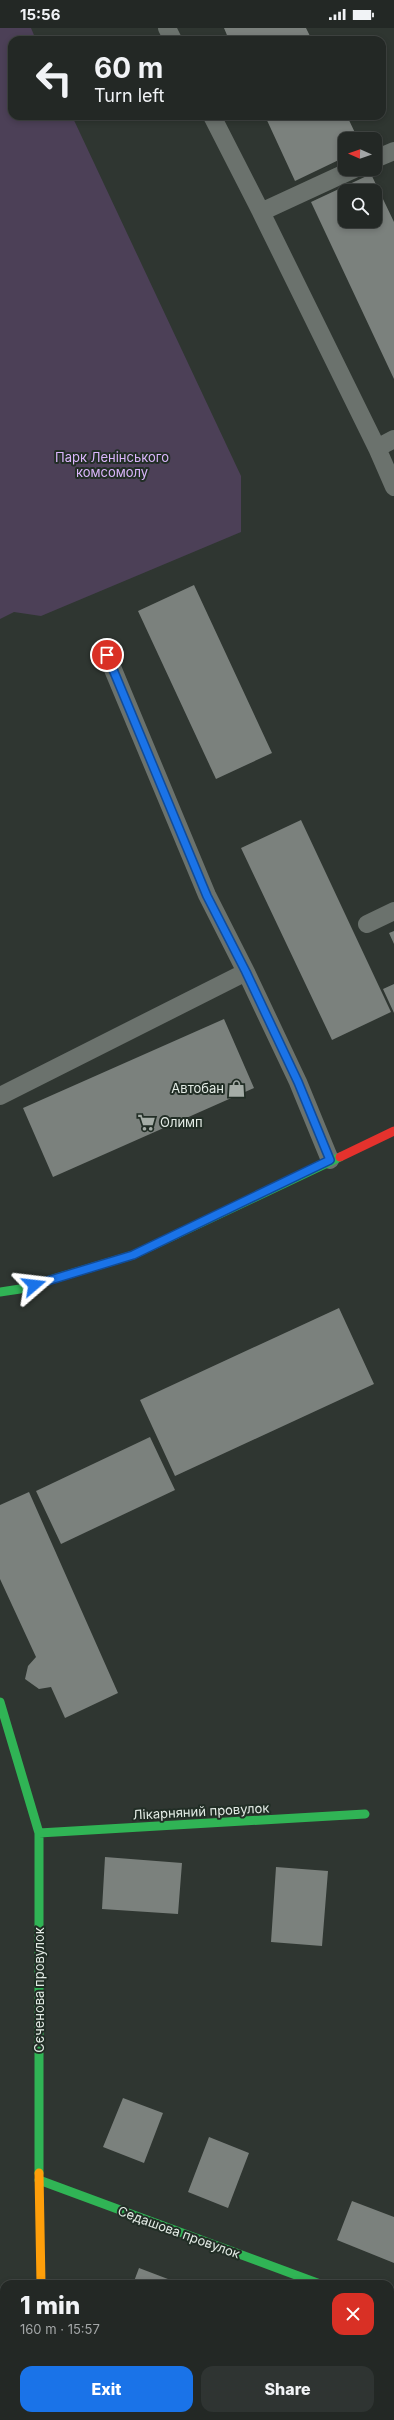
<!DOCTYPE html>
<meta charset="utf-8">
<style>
:root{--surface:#232825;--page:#2f3432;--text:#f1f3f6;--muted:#a3a6a7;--line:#404442;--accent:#1a73e8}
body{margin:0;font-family:Inter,sans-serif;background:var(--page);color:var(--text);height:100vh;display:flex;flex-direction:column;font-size:15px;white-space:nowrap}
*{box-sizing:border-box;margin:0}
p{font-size:13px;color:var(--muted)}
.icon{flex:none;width:22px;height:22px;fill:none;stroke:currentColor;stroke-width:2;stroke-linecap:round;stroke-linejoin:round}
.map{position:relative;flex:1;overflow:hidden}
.drawer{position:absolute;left:0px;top:2252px;width:394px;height:140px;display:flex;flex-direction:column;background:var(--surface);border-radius:12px 12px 0 0;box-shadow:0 2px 6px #0003,0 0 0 1px var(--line)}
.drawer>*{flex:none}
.top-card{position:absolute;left:8px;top:8px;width:378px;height:84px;border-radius:12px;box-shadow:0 2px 6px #0003,0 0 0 1px var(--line);background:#232825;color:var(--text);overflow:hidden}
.needle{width:26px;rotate:272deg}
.controls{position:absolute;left:338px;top:104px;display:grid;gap:8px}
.controls a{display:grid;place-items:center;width:44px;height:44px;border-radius:8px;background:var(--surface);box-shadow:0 2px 6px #0003,0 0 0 1px var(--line);font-size:20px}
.pin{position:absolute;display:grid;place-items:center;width:34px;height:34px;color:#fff;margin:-17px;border:2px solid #fff;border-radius:50%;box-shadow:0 1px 4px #0007}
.me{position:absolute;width:44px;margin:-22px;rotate:73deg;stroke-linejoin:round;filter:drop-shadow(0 0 3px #0008)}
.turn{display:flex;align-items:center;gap:14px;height:84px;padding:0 20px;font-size:18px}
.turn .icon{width:52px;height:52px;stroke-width:2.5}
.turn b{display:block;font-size:28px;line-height:34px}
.round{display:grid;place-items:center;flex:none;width:42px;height:42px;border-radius:12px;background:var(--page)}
.overview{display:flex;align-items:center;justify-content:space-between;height:68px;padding:0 20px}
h1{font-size:24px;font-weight:800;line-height:30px}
.button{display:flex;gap:8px;margin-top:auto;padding:8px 20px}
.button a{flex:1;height:46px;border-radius:12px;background:var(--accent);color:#fff;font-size:16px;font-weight:800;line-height:46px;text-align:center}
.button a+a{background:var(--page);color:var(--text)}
.status{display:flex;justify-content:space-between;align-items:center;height:28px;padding:0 20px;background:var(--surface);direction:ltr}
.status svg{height:11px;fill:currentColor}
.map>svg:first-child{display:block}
.green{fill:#4c4057}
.building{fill:#7b817d;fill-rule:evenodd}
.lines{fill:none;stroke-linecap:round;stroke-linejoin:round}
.lane{stroke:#6b726d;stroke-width:18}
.street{stroke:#6b726d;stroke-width:22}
.fast{stroke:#30b455;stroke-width:9}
.slow{stroke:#ff9f0a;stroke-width:9}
.jam{stroke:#e5322d;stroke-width:9}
.route-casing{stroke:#114b97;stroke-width:10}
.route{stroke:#1a73e8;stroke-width:7}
.labels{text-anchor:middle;stroke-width:4;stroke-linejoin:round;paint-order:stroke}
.park-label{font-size:13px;fill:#dbb6fc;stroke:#222e26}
.poi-label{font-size:13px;fill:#e3ebe5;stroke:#222e26;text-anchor:end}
.street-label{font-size:13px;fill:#e3ebe5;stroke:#222e26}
</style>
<div class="status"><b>15:56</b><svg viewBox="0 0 49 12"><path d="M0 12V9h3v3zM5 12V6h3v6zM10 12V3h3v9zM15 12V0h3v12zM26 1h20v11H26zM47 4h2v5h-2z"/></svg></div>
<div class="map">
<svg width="394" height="2392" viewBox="0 0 394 2392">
<rect width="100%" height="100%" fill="#2f3631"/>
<!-- green -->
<path class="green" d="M0 0H31L36 12H12V88H72L241 448V504L41 588 14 584 0 591Z"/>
<!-- building -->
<path class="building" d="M224 0H306L312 12H229Z
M265 88H347L358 111H345V129L295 153Z
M371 146 394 194V351L311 174ZM345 163H375V193H345Z
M194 557 272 725 216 751 138 583Z
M301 792 391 984 332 1012 241 820Z
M394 903V916L389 905Z
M394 956V985L383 961Z
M224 991 254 1060 53 1149 23 1080Z
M339 1280 374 1356 175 1448 140 1372Z
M150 1409 175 1462 61 1516 36 1463Z
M29 1464 118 1665 65 1690 51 1659 39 1661 25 1651 28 1638 36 1629 0 1551V1477Z
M105 1829 182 1835 178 1886 102 1881Z
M276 1839 328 1843 322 1918 271 1914Z
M123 2070 163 2085 144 2135 103 2119Z
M209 2109 249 2125 228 2180 188 2164Z
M352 2173 394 2189V2235L337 2212Z
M139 2240 181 2256H133Z"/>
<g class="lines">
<!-- lane -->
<path class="lane" d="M167 0 173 12
M212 88 261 184 354 141
M375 131 394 123
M261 184 377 420
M394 411 377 420 394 459
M107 627 207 867 246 944
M367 896 394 883
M0 1068 246 944 298 1054 330 1132"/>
<!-- street -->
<path class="street" d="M390 2282 394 2283
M45 2388V2392"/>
<!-- fast -->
<path class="fast" d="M0 1264 20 1261 133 1227 340 1129
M0 1674 39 1805V2145
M39 1805 365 1786
M39 2152 320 2256"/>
<!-- slow -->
<path class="slow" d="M39 2145 41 2256"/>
<!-- jam -->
<path class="jam" d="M340 1129 394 1103"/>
</g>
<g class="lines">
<defs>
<path id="route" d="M34 1257 133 1227 330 1132 298 1054 246 944 207 868 107 627"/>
</defs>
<!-- route casing -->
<use href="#route" class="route-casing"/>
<!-- route -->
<use href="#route" class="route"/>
</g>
<!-- icons -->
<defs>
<symbol id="shop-bare" viewBox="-9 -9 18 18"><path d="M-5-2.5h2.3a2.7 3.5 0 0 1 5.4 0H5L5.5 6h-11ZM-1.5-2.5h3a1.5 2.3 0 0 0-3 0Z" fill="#a4aca6" stroke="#222e26" stroke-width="2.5" paint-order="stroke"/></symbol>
<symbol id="supermarket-bare" viewBox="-9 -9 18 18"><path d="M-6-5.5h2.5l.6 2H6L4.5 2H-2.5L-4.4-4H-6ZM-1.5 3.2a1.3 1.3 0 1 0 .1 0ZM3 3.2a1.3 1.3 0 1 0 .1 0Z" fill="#a4aca6" stroke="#222e26" stroke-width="2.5" paint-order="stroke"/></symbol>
</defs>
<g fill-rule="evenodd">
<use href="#shop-bare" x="224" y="1048" width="25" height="25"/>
<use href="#supermarket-bare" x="134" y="1082" width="25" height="25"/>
</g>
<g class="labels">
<!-- park labels -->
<g class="park-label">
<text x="112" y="434">Парк Ленінського<tspan x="112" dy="15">комсомолу</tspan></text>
</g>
<!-- poi labels -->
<g class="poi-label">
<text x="224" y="1065">Автобан</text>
<text x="160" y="1099" text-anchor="start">Олимп</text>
</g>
<!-- street labels -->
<g class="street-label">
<text transform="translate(201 1783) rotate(-3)" y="5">Лікарняний провулок</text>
<text transform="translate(39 1962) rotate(-90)" y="5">Сєченова провулок</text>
<text transform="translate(179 2204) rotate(20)" y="5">Седашова провулок</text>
</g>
</g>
</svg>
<div class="controls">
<a><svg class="needle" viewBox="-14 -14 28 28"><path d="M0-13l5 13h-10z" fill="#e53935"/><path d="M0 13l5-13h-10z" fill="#a3a6a7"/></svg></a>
<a><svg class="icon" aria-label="search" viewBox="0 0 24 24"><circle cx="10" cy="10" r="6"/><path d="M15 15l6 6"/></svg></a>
</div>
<div class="pin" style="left:107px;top:627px;background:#d93025"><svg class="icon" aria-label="arrive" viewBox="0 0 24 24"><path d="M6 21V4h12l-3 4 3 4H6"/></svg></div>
<svg class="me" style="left:34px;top:1257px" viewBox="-20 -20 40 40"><path d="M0-17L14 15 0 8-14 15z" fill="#1a73e8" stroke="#fff" stroke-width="4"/></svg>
<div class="top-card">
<div class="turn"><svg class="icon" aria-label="left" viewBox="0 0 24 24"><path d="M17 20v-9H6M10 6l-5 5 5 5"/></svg><div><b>60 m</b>Turn left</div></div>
</div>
<section class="drawer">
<div class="overview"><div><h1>1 min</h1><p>160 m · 15:57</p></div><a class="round" style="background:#d93025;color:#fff"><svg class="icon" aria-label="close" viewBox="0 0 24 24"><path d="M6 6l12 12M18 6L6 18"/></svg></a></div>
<div class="button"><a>Exit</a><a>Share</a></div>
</section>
</div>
